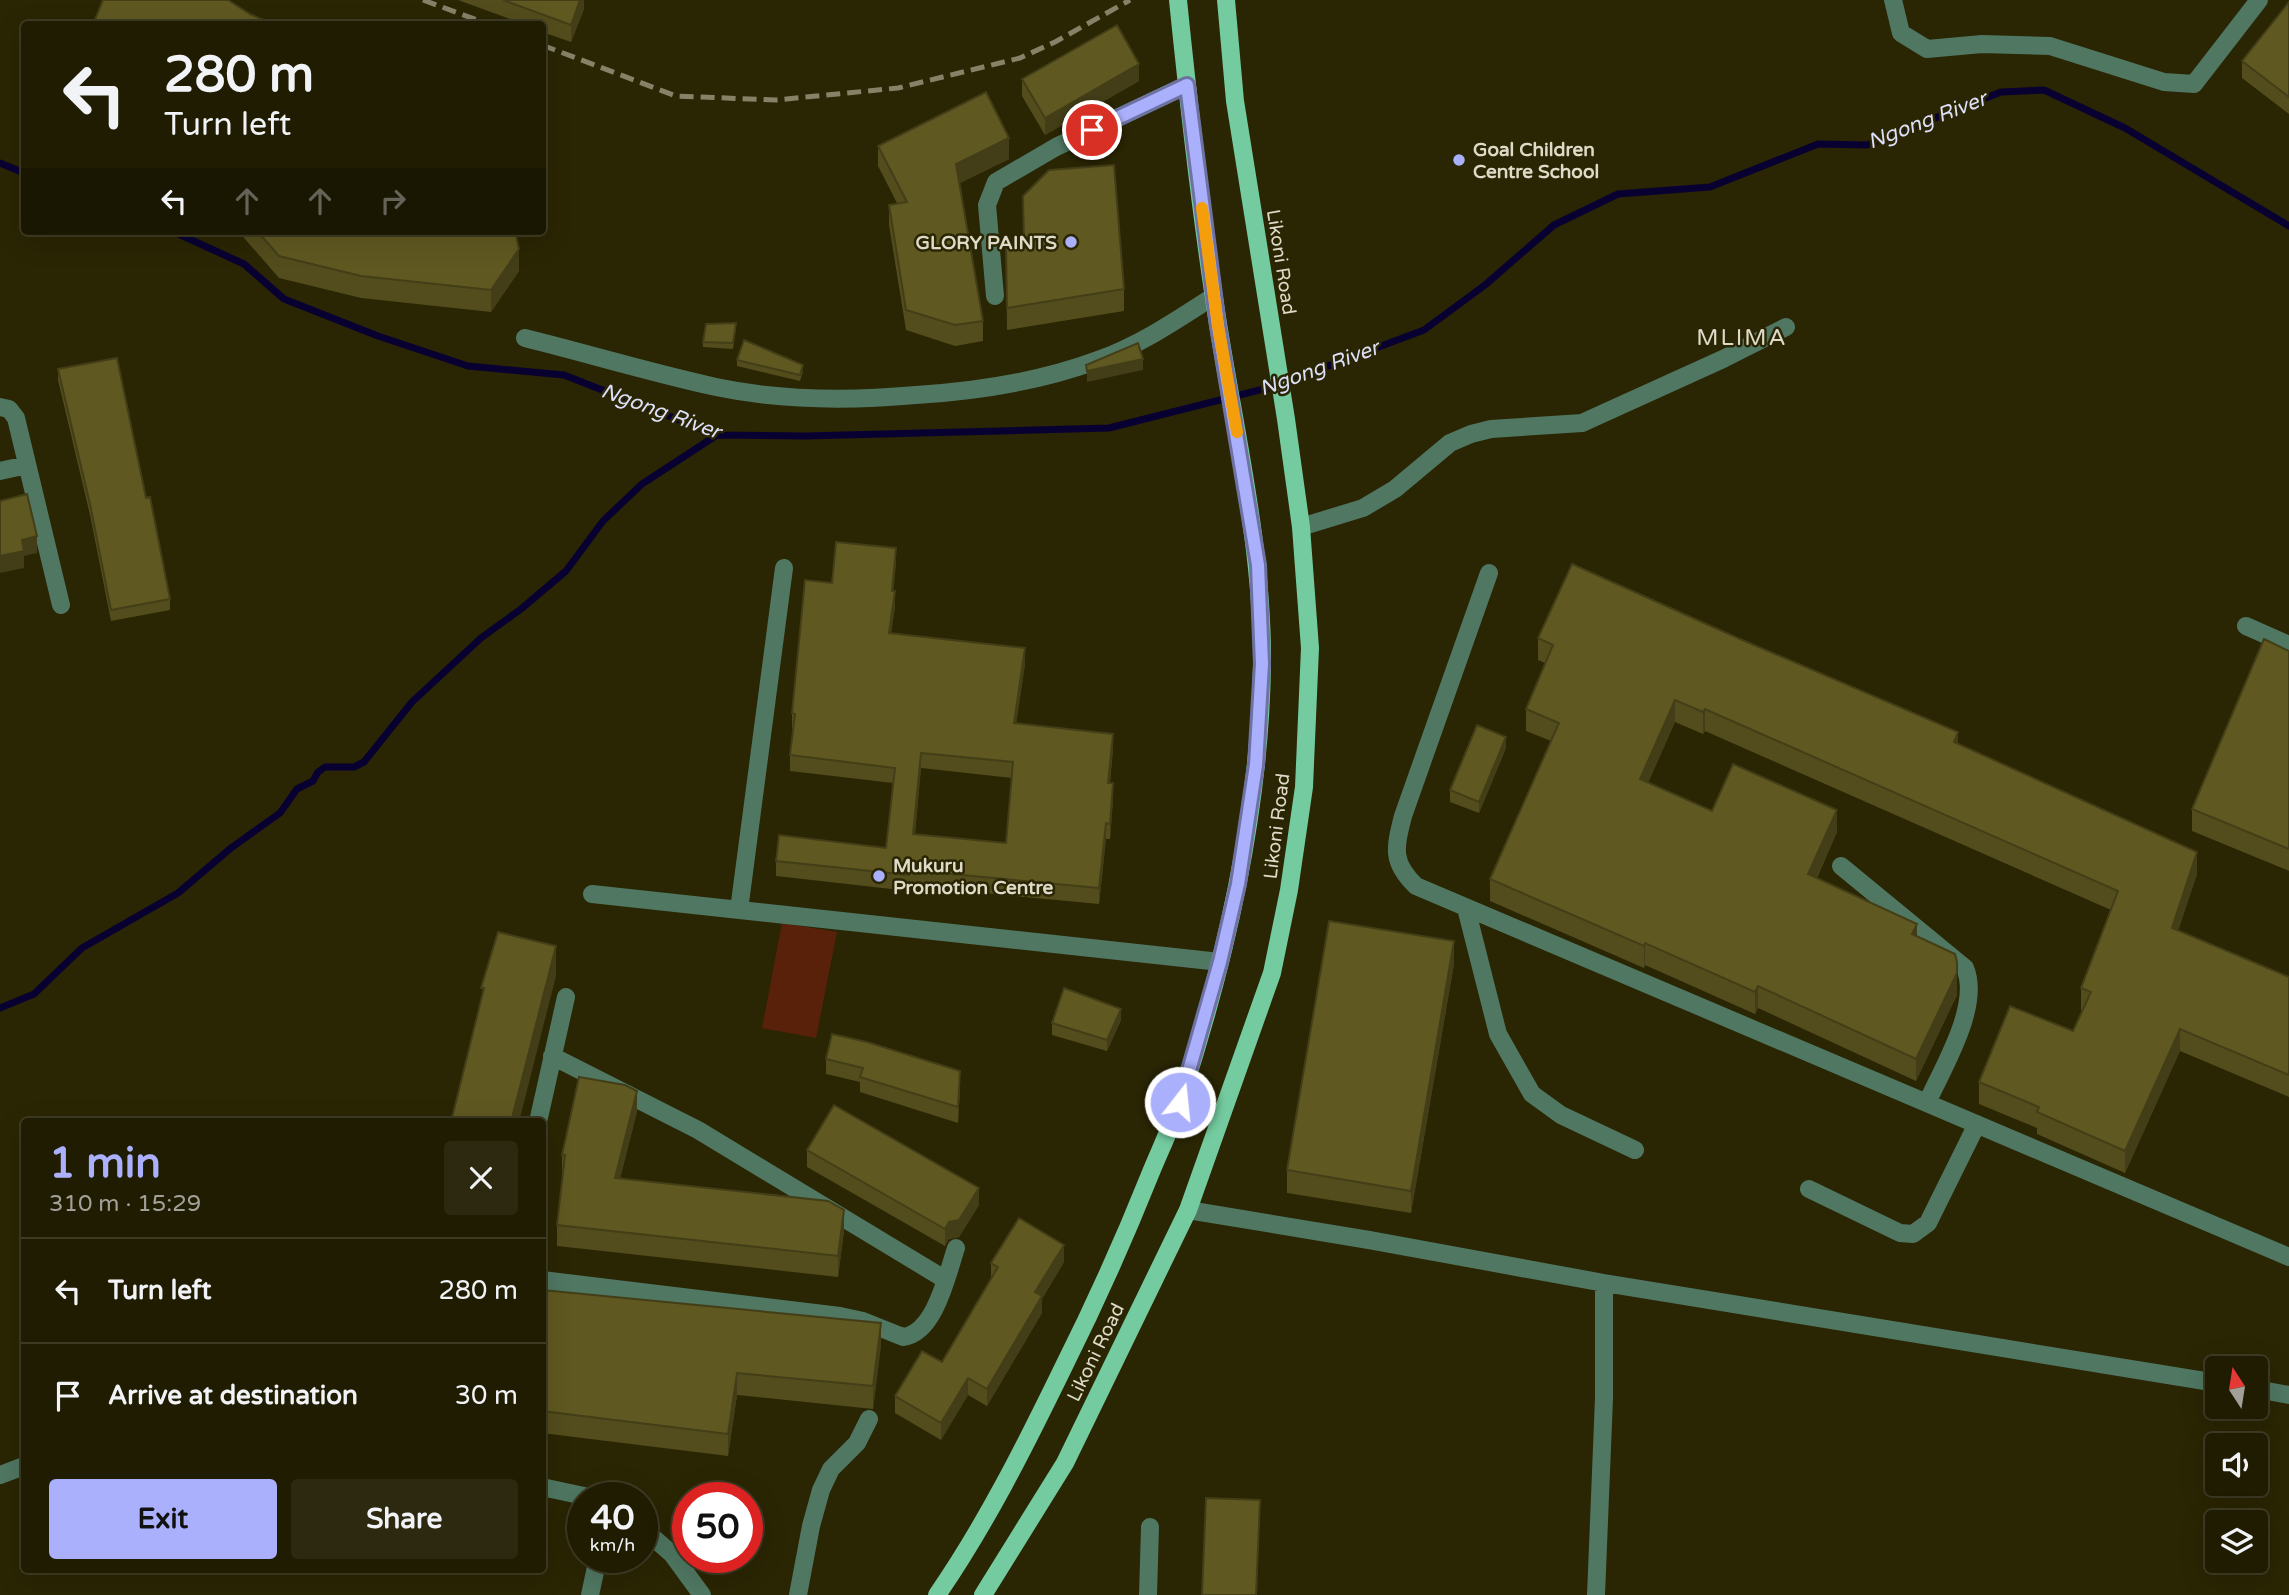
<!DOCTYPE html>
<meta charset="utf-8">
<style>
:root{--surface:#201c02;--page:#2d2911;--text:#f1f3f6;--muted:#a2a199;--line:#3d3a24;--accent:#aab0fb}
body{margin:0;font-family:"Varela Round",sans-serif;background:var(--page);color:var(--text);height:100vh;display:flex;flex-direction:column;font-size:26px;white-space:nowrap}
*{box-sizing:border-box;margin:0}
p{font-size:23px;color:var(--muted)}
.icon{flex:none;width:38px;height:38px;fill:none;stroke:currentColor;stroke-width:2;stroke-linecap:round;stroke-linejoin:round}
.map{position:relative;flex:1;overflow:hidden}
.details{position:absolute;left:21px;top:1118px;width:525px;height:455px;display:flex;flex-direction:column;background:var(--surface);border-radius:7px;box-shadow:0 7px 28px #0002,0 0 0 2px var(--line)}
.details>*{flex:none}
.hud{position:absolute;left:21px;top:21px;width:525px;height:214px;border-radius:7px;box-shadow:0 7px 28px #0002,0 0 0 2px var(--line);background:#201c02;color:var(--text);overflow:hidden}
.needle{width:46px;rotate:348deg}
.buttons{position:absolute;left:2205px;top:1356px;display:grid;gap:14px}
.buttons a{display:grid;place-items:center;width:63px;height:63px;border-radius:7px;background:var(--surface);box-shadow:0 7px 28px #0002,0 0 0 2px var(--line);font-size:35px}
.speed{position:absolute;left:567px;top:1482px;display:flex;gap:14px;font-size:35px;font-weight:700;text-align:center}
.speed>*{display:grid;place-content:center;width:91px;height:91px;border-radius:50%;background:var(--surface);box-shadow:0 7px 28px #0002,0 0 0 2px var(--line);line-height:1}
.speed small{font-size:18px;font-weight:400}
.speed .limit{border:10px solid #d22;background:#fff;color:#111}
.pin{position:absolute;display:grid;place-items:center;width:60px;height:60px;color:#fff;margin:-30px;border:4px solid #fff;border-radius:50%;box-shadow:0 2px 7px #0007}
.me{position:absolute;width:77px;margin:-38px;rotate:16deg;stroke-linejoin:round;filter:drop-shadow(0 0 5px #0008)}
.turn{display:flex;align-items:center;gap:24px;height:147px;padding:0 28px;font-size:32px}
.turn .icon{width:91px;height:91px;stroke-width:2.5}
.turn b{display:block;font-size:49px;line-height:60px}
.lanes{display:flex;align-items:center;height:66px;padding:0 28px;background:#0003;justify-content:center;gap:35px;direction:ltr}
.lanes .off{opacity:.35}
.round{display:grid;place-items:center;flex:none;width:74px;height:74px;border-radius:7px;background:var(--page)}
.summary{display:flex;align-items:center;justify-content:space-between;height:119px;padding:0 28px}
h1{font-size:42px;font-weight:700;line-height:52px;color:var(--accent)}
.primary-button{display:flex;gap:14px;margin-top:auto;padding:14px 28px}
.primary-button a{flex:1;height:80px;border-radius:7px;background:var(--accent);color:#111;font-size:28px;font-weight:700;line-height:80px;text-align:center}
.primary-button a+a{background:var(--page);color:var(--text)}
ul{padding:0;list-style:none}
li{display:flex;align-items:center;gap:21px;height:105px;padding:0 28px;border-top:2px solid var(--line)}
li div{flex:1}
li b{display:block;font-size:26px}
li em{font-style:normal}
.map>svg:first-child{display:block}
.green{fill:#59210a}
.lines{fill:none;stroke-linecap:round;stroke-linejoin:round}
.stream{stroke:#090032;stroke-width:7}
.minor{stroke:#4f7762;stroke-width:18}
.major{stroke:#73cb9f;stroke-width:18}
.rail{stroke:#868268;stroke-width:5;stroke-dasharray:14 7;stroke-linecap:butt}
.wall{fill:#534c1c;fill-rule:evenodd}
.shaded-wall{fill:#433e17}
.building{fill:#605821;stroke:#433e17;stroke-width:2;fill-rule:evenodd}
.route-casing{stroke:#6e72a3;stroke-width:18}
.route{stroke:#aab0fb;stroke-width:12}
.slow{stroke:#f59e0b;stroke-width:12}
.poi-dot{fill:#aab0fb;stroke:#2a2503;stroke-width:2.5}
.labels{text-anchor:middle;stroke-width:5;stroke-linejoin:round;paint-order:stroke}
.poi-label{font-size:19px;font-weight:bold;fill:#dddac7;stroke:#2a2503;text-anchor:start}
.street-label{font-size:19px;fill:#dddac7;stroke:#2a2503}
.water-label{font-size:21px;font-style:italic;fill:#dcdff6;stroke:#2a2503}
.quarter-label{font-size:23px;letter-spacing:2px;fill:#dddac7;stroke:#2a2503}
</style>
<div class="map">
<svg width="2289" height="1595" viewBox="0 0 2289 1595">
<rect width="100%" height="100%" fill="#2a2503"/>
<!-- green -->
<path class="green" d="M782 923 837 932 816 1038 762 1028Z"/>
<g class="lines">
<!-- stream -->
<path class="stream" d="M0 163 24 173
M172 231 244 264 284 299 378 336 468 366 564 375 717 435 806 436 1109 428 1272 387 1424 330 1485 285 1554 225 1618 194 1710 187 1818 144 1867 145 2001 92 2044 90 2125 128 2289 226
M0 1008 34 994 82 948 178 893 231 848 280 813 297 789 313 781 318 772 325 767H354L364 762 412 702 481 638 521 609 566 571 603 521 642 484 717 435"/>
<!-- minor -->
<path class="minor" d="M1893 0 1901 33 1927 49 1982 44 2050 46 2164 82 2194 84 2259 0
M995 296 987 205 996 182 1056 147 1187 85
M525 338C589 354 652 373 716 387 782 401 849 401 916 395 979 391 1039 382 1098 360 1140 345 1177 320 1214 296
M0 407 9 409 16 418 61 605
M0 471 27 465
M1301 527 1363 508 1395 489 1450 443 1471 434 1491 429 1582 423 1723 359 1786 327
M1489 573 1403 816C1395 848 1391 862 1416 886L2289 1257
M2246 626 2289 645
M1841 866 1965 968C1981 1006 1943 1067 1927 1103
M592 894 1220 962
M1466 908 1498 1034 1532 1094 1561 1115 1635 1150
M739 910 784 568
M552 1056 698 1130 946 1280
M538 1122 566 997
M1809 1189 1900 1233 1913 1234 1928 1223 1977 1124
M1188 1210 1369 1240 1604 1283 2217 1383
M542 1280 840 1316 863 1321 903 1337C935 1333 947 1275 956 1248
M2256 1389 2289 1395
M0 1475 24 1466
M542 1487 593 1498
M642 1528 672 1554 702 1595
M590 1595 598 1558
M798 1595 811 1526 821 1490 831 1469 857 1443 869 1419
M1148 1595 1150 1527
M1596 1595 1604 1398V1283"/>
<!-- major -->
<path class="major" d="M937 1595C986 1524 1025 1446 1063 1368 1094 1306 1123 1242 1149 1177 1159 1152 1172 1126 1180 1100 1226 960 1260 812 1262 665 1263 550 1236 437 1218 324 1201 217 1189 108 1178 0
M983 1595 1065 1463 1188 1210 1272 973 1289 890 1304 787 1310 648 1301 527 1286 419 1235 101 1226 0"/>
<!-- rail -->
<path class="rail" d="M423 0 488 24
M542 45 676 96 776 100 898 88 1020 58 1055 42 1130 0"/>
</g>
<!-- wall -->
<path class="wall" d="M458 0H584V9L571 42 542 32V24H524Z
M2289 2V114L2242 78V61Z
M1022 79 1139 81 1045 135 1022 96Z
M878 146 1009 159 960 183 983 321V341L955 346 906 330 889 225V205L897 203 878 166Z
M238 231H515L519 271 491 312 361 298 279 278Z
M1006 245 1124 289V311L1007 330Z
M736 328 733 349 703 347V342Z
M737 360 803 371 800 381 737 366Z
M58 369 170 599V610L111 621 90 515 58 380Z
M896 563 893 591 895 607 891 633 1025 664 1016 724 1113 750 1110 783 1113 799 1110 839H1106L1099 904 909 886V891L776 876V861L886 848 893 783 790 771V755L793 729H792V713L832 583ZM921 768 1012 778 1006 843 915 834Z
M1538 638 1958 744 2197 874 2178 930 2289 977V1097L2180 1051 2125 1173 2037 1134V1128L1979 1104V1082L2073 1031 2082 1011 2081 1010V988L2111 910 1705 731 1703 734 1675 722 1648 783 1712 811 1837 832 1817 878 1917 936 1957 995 1916 1081 1758 1008 1755 1014 1645 965 1644 968 1490 901V879L1551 741 1526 731V709L1545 663 1538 660Z
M2289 651V871L2192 831V809Z
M1506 748 1479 813 1450 802V790Z
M1454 964 1411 1213 1287 1193V1170Z
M1121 1020 1107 1051 1052 1035V1023Z
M826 1059 960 1087 958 1123 860 1092V1082L826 1074Z
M637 1112 620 1178 844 1231 838 1277 557 1246V1225L563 1176H562V1155Z
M807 1150 979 1205 959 1237 949 1239 945 1246 807 1167Z
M1064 1262 1042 1299V1313L987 1406 968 1395 941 1440 895 1413V1396L942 1362 991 1279V1263Z
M542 1290 881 1345 873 1409 737 1395 728 1456 542 1433Z"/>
<!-- shaded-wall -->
<path class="shaded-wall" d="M580 0H584V9L571 42V25Z
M1139 64V81L1045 135V118Z
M1009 138V159L956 185V164Z
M519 249V271L491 312V290Z
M1143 359V370L1087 382V371Z
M37 536V553L24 556V568L0 573V556L22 540Z
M896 548V563L892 606V591Z
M895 591V607L889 648V633Z
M1025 648V664L1014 739V723Z
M1675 700V722L1640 801V779Z
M1705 709V731L1703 734V712Z
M1958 732V754L1954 742Z
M1113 734V750L1108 798V783Z
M1506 737V748L1479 813V802Z
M921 753V768L913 850V834Z
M1113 783V799L1110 839V824Z
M1837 810V832L1808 896V874Z
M1106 823V839L1099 904V888Z
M2197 852V874L2172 950V928Z
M1917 924V946L1912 934Z
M1454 941V964L1411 1213V1191Z
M1645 943V965L1644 968V946Z
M556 946V976L519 1122H511Z
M1957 962V995L1916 1081V1059Z
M1758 986V1008L1755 1014V992Z
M1121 1009V1020L1107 1051V1040Z
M2180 1029V1051L2125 1173V1151Z
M960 1071V1087L958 1123V1107Z
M637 1091V1112L615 1199V1178Z
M979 1188V1205L959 1237 949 1239 945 1246V1229L949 1222Z
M844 1210V1231L838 1277V1256Z
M1064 1245V1262L1042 1299V1313L987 1406V1389L1035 1292Z
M881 1323V1345L873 1409V1386Z
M737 1373V1395L728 1456V1434Z
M968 1378V1395L941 1440V1423Z
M1260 1500 1257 1595H1256Z"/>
<!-- building -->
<path class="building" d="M103 0H228L250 14 273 24H93Z
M503 0H580L571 25Z
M2289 2V97L2242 61Z
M1117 25 1139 64 1045 118 1022 79Z
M986 92 1009 138 956 164 983 321 955 325 906 310 889 205 907 202 878 146Z
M1114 165 1124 289 1007 308 1006 245 1024 243 1023 196 1049 170Z
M257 231H515L519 249 491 290 361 276 279 256Z
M736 323 733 343 703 342 706 324Z
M744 340 803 365 800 375 737 360Z
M1138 343 1143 359 1087 371 1086 365Z
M117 358 146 498 150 497 170 599 111 610 90 504 58 369Z
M27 494 37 536 22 540 24 551 0 556V501Z
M836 542 896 548 892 591H895L889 633 1025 648 1014 723 1113 734 1108 783H1113L1110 824 1106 823 1099 888 909 870V875L776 861 779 835 886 848 895 768 790 755 795 714 792 713 805 580 832 583ZM921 753 1013 762 1006 843 913 834Z
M1572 564 1740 639 1958 732 1954 742 2197 852 2172 928 2289 977V1075L2180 1029 2125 1151 2037 1112 2039 1107 1979 1082 2010 1006 2073 1031 2091 992 2081 988 2118 891 1705 709 1703 712 1675 700 1640 779 1712 811 1733 764 1837 810 1808 874 1917 924 1912 934 1955 954 1957 962V973L1916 1059 1758 986 1755 992 1645 943 1644 946 1490 879 1559 723 1526 709 1553 645 1538 638Z
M2264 639 2289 651V849L2192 809Z
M1477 725 1506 737 1479 802 1450 790Z
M1329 921 1454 941 1411 1191 1287 1170Z
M498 932 556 946 511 1122H451L484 988H481Z
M1064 988 1121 1009 1107 1040 1052 1023Z
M832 1034 867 1042 960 1071 958 1107 860 1077 863 1068 826 1059Z
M579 1077 625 1085 637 1091 615 1178 828 1201 844 1210 838 1256 557 1225 565 1155H562Z
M834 1105 979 1188 959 1220 949 1222 945 1229 807 1150Z
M1019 1218 1064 1245 1035 1292 1042 1296 987 1389 968 1378 941 1423 895 1396 922 1351 942 1362 998 1267 991 1263Z
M542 1290 881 1323 873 1386 737 1373 728 1434 542 1411Z
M1206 1498 1260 1500 1256 1595H1202Z"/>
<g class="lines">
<defs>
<path id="route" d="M1092 130 1187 85 1218 326 1258 565 1262 664 1256 765 1238 884 1220 962 1180 1102"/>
</defs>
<!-- route casing -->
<use href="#route" class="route-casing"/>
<!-- route -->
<use href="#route" class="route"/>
<!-- slow -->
<path class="slow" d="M1202 208 1218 326 1237 432"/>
</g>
<!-- markers -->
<g class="poi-dot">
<circle cx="1459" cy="160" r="7"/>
<circle cx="1071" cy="242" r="7"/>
<circle cx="879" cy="876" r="7"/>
</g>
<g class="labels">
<!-- poi labels -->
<g class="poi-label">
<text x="1473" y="156">Goal Children<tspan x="1473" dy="22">Centre School</tspan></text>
<text x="1057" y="249" text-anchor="end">GLORY PAINTS</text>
<text x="893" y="872">Mukuru<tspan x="893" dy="22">Promotion Centre</tspan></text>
</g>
<!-- street labels -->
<g class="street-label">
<text transform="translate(1282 262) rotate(81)" y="7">Likoni Road</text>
<text transform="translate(1276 826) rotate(-83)" y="7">Likoni Road</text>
<text transform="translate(1095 1352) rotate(-64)" y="7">Likoni Road</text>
</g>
<!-- water labels -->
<g class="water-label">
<text transform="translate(1927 120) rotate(-21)" y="7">Ngong River</text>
<text transform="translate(1319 368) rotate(-20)" y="7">Ngong River</text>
<text transform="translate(661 411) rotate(20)" y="7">Ngong River</text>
</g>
<!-- quarter labels -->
<g class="quarter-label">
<text x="1742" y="345">MLIMA</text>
</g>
</g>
</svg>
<div class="buttons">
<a><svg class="needle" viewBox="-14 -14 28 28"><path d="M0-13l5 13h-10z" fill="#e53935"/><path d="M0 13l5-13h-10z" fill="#a2a199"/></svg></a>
<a><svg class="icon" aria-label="sound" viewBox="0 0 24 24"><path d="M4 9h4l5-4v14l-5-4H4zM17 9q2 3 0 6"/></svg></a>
<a><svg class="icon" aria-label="layers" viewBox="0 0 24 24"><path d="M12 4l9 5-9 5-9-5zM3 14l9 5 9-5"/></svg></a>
</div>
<div class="speed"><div>40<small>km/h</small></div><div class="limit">50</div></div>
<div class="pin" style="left:1092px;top:130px;background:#d93025"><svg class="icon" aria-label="arrive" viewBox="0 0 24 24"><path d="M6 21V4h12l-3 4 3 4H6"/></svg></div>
<svg class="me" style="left:1180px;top:1102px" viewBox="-20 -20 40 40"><circle r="17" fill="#aab0fb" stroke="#fff" stroke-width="3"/><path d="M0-11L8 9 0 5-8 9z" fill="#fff"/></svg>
<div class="hud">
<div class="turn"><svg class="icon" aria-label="left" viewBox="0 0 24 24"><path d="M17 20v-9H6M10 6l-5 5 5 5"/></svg><div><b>280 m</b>Turn left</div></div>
<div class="lanes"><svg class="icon" aria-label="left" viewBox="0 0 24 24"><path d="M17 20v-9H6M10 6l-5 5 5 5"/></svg><svg class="icon off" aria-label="ahead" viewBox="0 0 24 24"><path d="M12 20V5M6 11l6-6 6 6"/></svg><svg class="icon off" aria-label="ahead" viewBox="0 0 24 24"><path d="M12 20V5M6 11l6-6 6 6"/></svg><svg class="icon off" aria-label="right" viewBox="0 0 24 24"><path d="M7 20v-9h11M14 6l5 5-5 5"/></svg></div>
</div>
<section class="details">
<div class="summary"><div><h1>1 min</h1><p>310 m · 15:29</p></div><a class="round"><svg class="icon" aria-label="close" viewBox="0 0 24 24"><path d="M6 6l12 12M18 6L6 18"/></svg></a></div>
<ul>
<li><svg class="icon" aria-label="left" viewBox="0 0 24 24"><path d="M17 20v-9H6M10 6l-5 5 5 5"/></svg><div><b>Turn left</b></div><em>280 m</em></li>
<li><svg class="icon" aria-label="arrive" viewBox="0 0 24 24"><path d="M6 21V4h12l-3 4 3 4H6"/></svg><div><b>Arrive at destination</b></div><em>30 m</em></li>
</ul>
<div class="primary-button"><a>Exit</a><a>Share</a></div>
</section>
</div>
